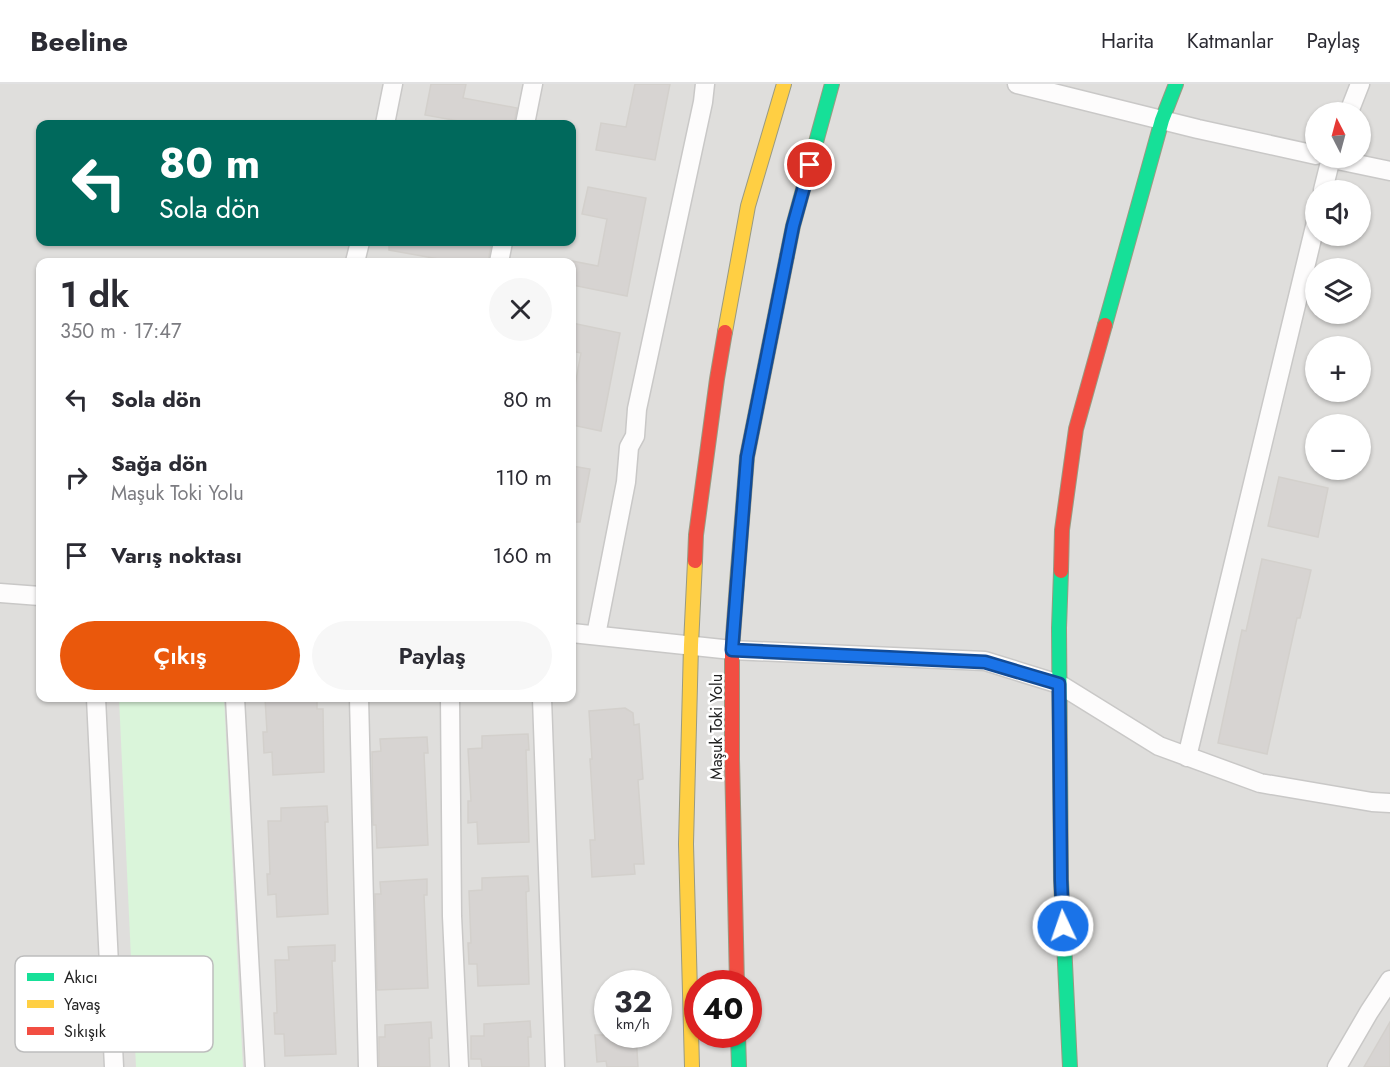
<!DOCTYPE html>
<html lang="tr">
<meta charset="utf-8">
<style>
:root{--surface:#fff;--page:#f7f7f7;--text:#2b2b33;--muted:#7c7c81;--line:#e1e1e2;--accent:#ea580c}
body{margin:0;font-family:Jost,sans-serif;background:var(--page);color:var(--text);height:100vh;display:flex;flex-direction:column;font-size:22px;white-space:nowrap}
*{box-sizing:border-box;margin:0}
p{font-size:20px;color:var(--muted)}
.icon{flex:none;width:33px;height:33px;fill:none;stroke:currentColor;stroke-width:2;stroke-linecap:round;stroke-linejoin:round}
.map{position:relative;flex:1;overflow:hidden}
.panel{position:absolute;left:36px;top:174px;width:540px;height:444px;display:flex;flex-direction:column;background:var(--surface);border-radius:12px;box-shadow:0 2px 4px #0004}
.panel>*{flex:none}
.hud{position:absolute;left:36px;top:36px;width:540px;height:126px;border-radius:12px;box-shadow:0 2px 4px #0004;background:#00695c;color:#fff;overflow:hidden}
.needle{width:39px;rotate:354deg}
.buttons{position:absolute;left:1305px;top:18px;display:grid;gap:12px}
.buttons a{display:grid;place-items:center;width:66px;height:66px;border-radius:50%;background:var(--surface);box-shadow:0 2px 4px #0004;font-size:30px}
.speed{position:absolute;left:594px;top:886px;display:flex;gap:12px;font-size:30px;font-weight:700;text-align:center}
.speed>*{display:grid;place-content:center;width:78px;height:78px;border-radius:50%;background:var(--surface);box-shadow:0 2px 4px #0004;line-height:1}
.speed small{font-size:15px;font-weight:400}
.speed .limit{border:9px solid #d22;background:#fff;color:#111}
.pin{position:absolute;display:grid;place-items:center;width:51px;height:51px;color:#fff;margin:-26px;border:3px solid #fff;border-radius:50%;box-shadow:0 2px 6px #0007}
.me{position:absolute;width:66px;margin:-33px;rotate:357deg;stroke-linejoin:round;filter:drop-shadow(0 0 4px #0008)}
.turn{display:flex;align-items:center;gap:21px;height:126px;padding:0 24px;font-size:27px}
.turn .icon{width:78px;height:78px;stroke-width:2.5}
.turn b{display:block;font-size:42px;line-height:51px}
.round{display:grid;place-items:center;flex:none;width:63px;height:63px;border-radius:32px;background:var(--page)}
.headline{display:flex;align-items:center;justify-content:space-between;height:102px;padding:0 24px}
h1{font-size:36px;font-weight:600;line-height:45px}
.cta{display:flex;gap:12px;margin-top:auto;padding:12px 24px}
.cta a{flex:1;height:69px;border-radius:36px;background:var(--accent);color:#fff;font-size:24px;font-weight:600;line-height:69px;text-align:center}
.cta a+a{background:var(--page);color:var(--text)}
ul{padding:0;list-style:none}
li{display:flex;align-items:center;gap:18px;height:78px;padding:0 24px}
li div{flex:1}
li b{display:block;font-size:22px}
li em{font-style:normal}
header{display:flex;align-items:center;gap:36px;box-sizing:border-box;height:84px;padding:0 30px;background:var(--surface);border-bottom:2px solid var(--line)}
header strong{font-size:28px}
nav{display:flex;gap:33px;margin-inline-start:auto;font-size:21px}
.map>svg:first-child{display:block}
.residential{fill:#dfdedc;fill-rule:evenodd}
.park{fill:#daf5da}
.building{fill:#d7d4d2;stroke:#d3d0cc;stroke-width:1.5}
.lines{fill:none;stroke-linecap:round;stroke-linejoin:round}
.street-casing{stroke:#c9c8c7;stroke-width:21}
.fast-casing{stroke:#999a82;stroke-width:16}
.slow-casing{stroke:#999a82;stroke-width:16}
.jam-casing{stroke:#999a82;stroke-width:16}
.street{stroke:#fdfcfc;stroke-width:18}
.fast{stroke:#16e098;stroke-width:14}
.slow{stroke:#ffcf43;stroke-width:14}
.jam{stroke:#f24e42;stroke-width:14}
.route-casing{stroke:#114b97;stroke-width:15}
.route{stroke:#1a73e8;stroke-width:10}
.labels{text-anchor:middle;stroke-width:5;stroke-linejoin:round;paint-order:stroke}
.street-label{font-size:16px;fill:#222;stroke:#fff}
.key{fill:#fff;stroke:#bdbdbd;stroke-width:1.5}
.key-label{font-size:16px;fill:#222}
</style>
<header>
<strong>Beeline</strong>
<nav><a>Harita</a><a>Katmanlar</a><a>Paylaş</a></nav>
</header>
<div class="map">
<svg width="1390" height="983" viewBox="0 0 1390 983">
<rect width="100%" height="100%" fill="#f0eeeb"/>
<!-- residential -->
<path class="residential" d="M0 0H1390V983H0ZM1316 28H1360V74H1316ZM40 40H572V158H40ZM1316 106H1360V152H1316ZM40 178H572V614H40ZM1316 184H1360V230H1316ZM1316 262H1360V308H1316ZM1316 340H1360V386H1316ZM608 900H658V951H608ZM698 900H748V951H698Z"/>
<!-- park -->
<path class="park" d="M119 614H224L243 983H136Z"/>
<!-- building -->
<path class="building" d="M431 0H466L463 14 517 24 514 40H475L425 31Z
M635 0H670L655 76 596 66 601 39 626 43Z
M588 103 646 114 627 212 572 201V177L598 182 607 135 582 130Z
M389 158H472L491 161 488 178H455L389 166Z
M572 239 620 249 601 347 572 341V318L581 269 572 267Z
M572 382 590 385 580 438H572Z
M1279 393 1328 404 1318 453 1268 442Z
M1262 475 1311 486 1300 534H1297L1267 670 1218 659 1242 546 1246 547Z
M265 614H317V625H323L324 688 273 691 272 668 264 669 263 648H267Z
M625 624 633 629 634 641 639 640 643 695 638 696 644 780H634L635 790 592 793 590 756H595L590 675H592L589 627Z
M528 650 529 666H526L529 758 478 760 477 738 468 739V717H471L468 665 482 664V652Z
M427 653 428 669H424L428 761 377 764 376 741H373L372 668 381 667 380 655Z
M327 722 328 738H325L328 830 277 833 276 810 268 811 267 790H270L268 737H281V724Z
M528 792 529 807 526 808 529 900 478 902 477 880H469L468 859H471L469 807 482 806V794Z
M427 795V811H424L428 904 377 906 375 810H381L380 798Z
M335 861V877H332L336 970 285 972 284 950H275L274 929H277L275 876H289L288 863Z
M530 937 531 953H528L529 983H482L481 975H471V952H484V940Z
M431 938 432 954H429L430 983H379V953H385V941Z
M1390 938V983H1364Z
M595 951H636L638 983H607L606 977 597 978Z"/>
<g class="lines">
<defs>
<path id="street" d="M1017 0 1198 45 1316 71
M1349 28 1360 0
M385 40 393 0
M525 40 533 0
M1328 74 1390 87
M1323 106 1331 74
M355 178 360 158
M499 178 503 158
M0 509 40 512
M572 549 732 566 985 577 1059 600 1159 662 1260 699 1372 718 1390 719
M596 551 626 398 629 363 635 352 637 325 703 18 705 0
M96 614 114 983
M235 614 255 983
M359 614 368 983
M450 614 452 832 459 983
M542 614 555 983
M1187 673 1316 138
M1337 983 1369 928 1390 896"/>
<path id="fast" d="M787 172 793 142 832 0
M1105 241 1162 36 1176 0
M1061 487 1059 544 1061 796 1070 983
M738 951 739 983"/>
<path id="slow" d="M725 248 748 122 784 0
M737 499 747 373 787 172
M692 983 686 760 691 561 695 477"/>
<path id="jam" d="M695 477 696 451 717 295 725 248
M1061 487 1062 446 1076 345 1105 241
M737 900 732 675V566L737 499"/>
</defs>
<!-- street casing -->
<use href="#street" class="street-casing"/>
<!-- fast casing -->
<use href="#fast" class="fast-casing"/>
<!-- slow casing -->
<use href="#slow" class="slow-casing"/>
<!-- jam casing -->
<use href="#jam" class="jam-casing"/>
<!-- street -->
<use href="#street" class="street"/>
<!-- fast -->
<use href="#fast" class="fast"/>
<!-- slow -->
<use href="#slow" class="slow"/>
<!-- jam -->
<use href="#jam" class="jam"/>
</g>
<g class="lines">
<defs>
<path id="route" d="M810 81 793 142 747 373 732 566 985 578 1059 600 1061 796 1063 842"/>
</defs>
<!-- route casing -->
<use href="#route" class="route-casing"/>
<!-- route -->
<use href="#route" class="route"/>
</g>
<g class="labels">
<!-- street labels -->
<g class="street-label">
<text transform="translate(716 643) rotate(-90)" y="6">Maşuk Toki Yolu</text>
</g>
</g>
<!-- legend -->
<rect x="15" y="872" width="198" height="96" rx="9" class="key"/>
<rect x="27" y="889" width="27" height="8" fill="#16e098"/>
<rect x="27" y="916" width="27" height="8" fill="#ffcf43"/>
<rect x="27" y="943" width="27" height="8" fill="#f24e42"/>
<g class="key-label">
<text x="64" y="899">Akıcı</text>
<text x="64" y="926">Yavaş</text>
<text x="64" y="953">Sıkışık</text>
</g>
</svg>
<div class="buttons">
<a><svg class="needle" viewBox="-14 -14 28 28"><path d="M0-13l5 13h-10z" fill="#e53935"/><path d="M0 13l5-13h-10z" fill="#7c7c81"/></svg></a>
<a><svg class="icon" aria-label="sound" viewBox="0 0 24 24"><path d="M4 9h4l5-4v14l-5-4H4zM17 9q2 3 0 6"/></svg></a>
<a><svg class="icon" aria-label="layers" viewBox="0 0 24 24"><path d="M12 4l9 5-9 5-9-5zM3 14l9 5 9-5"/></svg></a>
<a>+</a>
<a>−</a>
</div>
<div class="speed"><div>32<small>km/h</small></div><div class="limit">40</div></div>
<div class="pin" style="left:810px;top:81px;background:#d93025"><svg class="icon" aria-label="arrive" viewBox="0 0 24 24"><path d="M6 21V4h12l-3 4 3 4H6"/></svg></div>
<svg class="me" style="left:1063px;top:842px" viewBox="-20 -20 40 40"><circle r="17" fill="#1a73e8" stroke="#fff" stroke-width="3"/><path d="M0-11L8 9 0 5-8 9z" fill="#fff"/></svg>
<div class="hud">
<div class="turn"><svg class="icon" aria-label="left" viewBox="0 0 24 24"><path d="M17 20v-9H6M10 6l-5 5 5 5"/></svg><div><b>80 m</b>Sola dön</div></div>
</div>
<section class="panel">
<div class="headline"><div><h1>1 dk</h1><p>350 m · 17:47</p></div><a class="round"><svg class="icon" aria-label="close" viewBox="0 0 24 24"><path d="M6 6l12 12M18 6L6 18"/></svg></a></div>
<ul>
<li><svg class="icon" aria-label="left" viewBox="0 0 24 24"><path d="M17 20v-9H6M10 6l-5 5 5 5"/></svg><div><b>Sola dön</b></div><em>80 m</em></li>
<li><svg class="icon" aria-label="right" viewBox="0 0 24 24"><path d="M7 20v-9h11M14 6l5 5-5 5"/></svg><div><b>Sağa dön</b><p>Maşuk Toki Yolu</p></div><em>110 m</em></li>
<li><svg class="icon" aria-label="arrive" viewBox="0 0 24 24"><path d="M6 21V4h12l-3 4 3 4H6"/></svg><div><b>Varış noktası</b></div><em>160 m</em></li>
</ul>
<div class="cta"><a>Çıkış</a><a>Paylaş</a></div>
</section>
</div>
